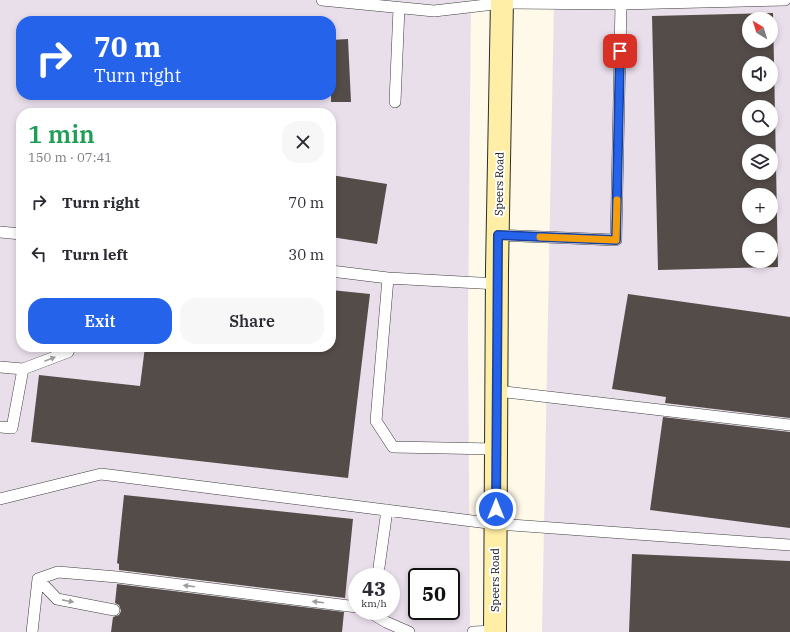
<!DOCTYPE html>
<meta charset="utf-8">
<style>
:root{--surface:#fff;--page:#f7f7f7;--text:#2b2b33;--muted:#7c7c81;--accent:#2563eb}
body{margin:0;font-family:"IBM Plex Serif",serif;background:var(--page);color:var(--text);height:100vh;display:flex;flex-direction:column;font-size:15px;white-space:nowrap}
*{box-sizing:border-box;margin:0}
p{font-size:13px;color:var(--muted)}
.icon{flex:none;width:22px;height:22px;fill:none;stroke:currentColor;stroke-width:2;stroke-linecap:round;stroke-linejoin:round}
.map{position:relative;flex:1;overflow:hidden}
.drawer{position:absolute;left:16px;top:108px;width:320px;height:244px;display:flex;flex-direction:column;background:var(--surface);border-radius:16px;box-shadow:0 2px 6px #0003}
.drawer>*{flex:none}
.top-card{position:absolute;left:16px;top:16px;width:320px;height:84px;border-radius:16px;box-shadow:0 2px 6px #0003;background:#2563eb;color:#fff;overflow:hidden}
.needle{width:26px;rotate:322deg}
.controls{position:absolute;left:742px;top:12px;display:grid;gap:8px}
.controls a{display:grid;place-items:center;width:36px;height:36px;border-radius:50%;background:var(--surface);box-shadow:0 2px 6px #0003;font-size:20px}
.speed{position:absolute;left:348px;top:568px;display:flex;gap:8px;font-size:20px;font-weight:700;text-align:center}
.speed>*{display:grid;place-content:center;width:52px;height:52px;border-radius:50%;background:var(--surface);box-shadow:0 2px 6px #0003;line-height:1}
.speed small{font-size:10px;font-weight:400}
.speed .limit{border:2px solid #111;border-radius:6px;background:#fff;color:#111}
.pin{position:absolute;display:grid;place-items:center;width:34px;height:34px;color:#fff;margin:-17px;border-radius:8px;box-shadow:0 2px 6px #0006}
.me{position:absolute;width:44px;margin:-22px;rotate:0deg;stroke-linejoin:round;filter:drop-shadow(0 0 3px #0008)}
.turn{display:flex;align-items:center;gap:14px;height:84px;padding:0 12px;font-size:18px}
.turn .icon{width:52px;height:52px;stroke-width:2.5}
.turn b{display:block;font-size:28px;line-height:34px}
.round{display:grid;place-items:center;flex:none;width:42px;height:42px;border-radius:16px;background:var(--page)}
.headline{display:flex;align-items:center;justify-content:space-between;height:68px;padding:0 12px}
h1{font-size:24px;font-weight:600;line-height:30px;color:#1e9e55}
.primary-button{display:flex;gap:8px;margin-top:auto;padding:8px 12px}
.primary-button a{flex:1;height:46px;border-radius:16px;background:var(--accent);color:#fff;font-size:16px;font-weight:600;line-height:46px;text-align:center}
.primary-button a+a{background:var(--page);color:var(--text)}
ul{padding:0;list-style:none}
li{display:flex;align-items:center;gap:12px;height:52px;padding:0 12px}
li div{flex:1}
li b{display:block;font-size:15px}
li em{font-style:normal}
.map>svg:first-child{display:block}
.industrial{fill:#e9dfeb;fill-rule:evenodd}
.building{fill:#544c48;fill-rule:evenodd}
.lines{fill:none;stroke-linecap:round;stroke-linejoin:round}
.service-casing{stroke:#3e3e3e;stroke-width:12}
.secondary-casing{stroke:#2d2d2d;stroke-width:24}
.service{stroke:#fff;stroke-width:11}
.secondary{stroke:#ffeea5;stroke-width:22}
.oneway{fill:#9d9d9d}
.route-casing{stroke:#184099;stroke-width:10}
.route{stroke:#2563eb;stroke-width:7}
.slow{stroke:#f59e0b;stroke-width:7}
.labels{text-anchor:middle;stroke-width:4;stroke-linejoin:round;paint-order:stroke}
.street-label{font-size:11px;fill:#0b0b0b;stroke:#fff}
</style>
<div class="map">
<svg width="790" height="632" viewBox="0 0 790 632">
<rect width="100%" height="100%" fill="#fff9ea"/>
<!-- industrial -->
<path class="industrial" d="M0 0H471L468 326 470 632H0ZM21 21H331V95H21ZM21 113H331V347H21ZM357 577H391V611H357ZM417 577H451V611H417Z
M554 0H790V632H542ZM749 19H771V41H749ZM749 63H771V85H749ZM749 107H771V129H749ZM749 151H771V173H749ZM749 195H771V217H749ZM749 239H771V261H749Z"/>
<!-- building -->
<path class="building" d="M773 13 778 267 658 270 652 16ZM749 19H771V41H749ZM749 63H771V85H749ZM749 107H771V129H749ZM749 151H771V173H749ZM749 195H771V217H749ZM749 239H771V261H749Z
M348 39 351 102H331V40Z
M331 175 387 184 377 244 331 237Z
M331 290 370 294 348 478 31 442 39 375 140 386 145 347H331Z
M628 294 790 317V418L665 403 666 397 612 389Z
M663 417 790 432V528L650 510Z
M124 495 353 519 345 598 119 570V564L117 563Z
M632 554 790 561V632H629Z
M117 584 344 612 342 632H111L113 617 119 615 121 611 119 605 115 603Z"/>
<g class="lines">
<defs>
<path id="service" d="M322 0 434 11 503 3 621 4 616 240 498 235
M621 4 785 0
M395 102 399 8
M0 232 21 234
M331 271 388 278
M0 367 23 369 68 352 70 347
M497 391 790 425
M0 427 12 428 23 369
M496 449 393 447 376 421 388 278 498 284
M0 499 101 474 496 524 790 545
M379 567 387 510
M38 579 58 572 117 577 357 607
M38 579 57 599 114 610
M368 611 386 622 409 632
M32 632 38 579
M473 632 495 631"/>
<path id="secondary" d="M495 632 497 269 502 0"/>
</defs>
<!-- service casing -->
<use href="#service" class="service-casing"/>
<!-- secondary casing -->
<use href="#secondary" class="secondary-casing"/>
<!-- service -->
<use href="#service" class="service"/>
<!-- secondary -->
<use href="#secondary" class="secondary"/>
</g>
<!-- one-way arrows -->
<defs><path id="oneway-solid" d="M-6-.8H1V-3.2L6.5 0L1 3.2V.8H-6Z"/></defs>
<g class="oneway">
<use href="#oneway-solid" transform="translate(50 359) rotate(-21)"/>
<use href="#oneway-solid" transform="translate(189 586) rotate(-173)"/>
<use href="#oneway-solid" transform="translate(68 601) rotate(11)"/>
<use href="#oneway-solid" transform="translate(318 602) rotate(-173)"/>
</g>
<g class="lines">
<defs>
<path id="route" d="M496 509 498 235 616 240 620 51"/>
</defs>
<!-- route casing -->
<use href="#route" class="route-casing"/>
<!-- route -->
<use href="#route" class="route"/>
<!-- slow -->
<path class="slow" d="M540 237 616 240 617 200"/>
</g>
<g class="labels">
<!-- street labels -->
<g class="street-label">
<text transform="translate(499 184) rotate(-89)" y="4">Speers Road</text>
<text transform="translate(495 580) rotate(-90)" y="4">Speers Road</text>
</g>
</g>
</svg>
<div class="controls">
<a><svg class="needle" viewBox="-14 -14 28 28"><path d="M0-13l5 13h-10z" fill="#e53935"/><path d="M0 13l5-13h-10z" fill="#7c7c81"/></svg></a>
<a><svg class="icon" aria-label="sound" viewBox="0 0 24 24"><path d="M4 9h4l5-4v14l-5-4H4zM17 9q2 3 0 6"/></svg></a>
<a><svg class="icon" aria-label="search" viewBox="0 0 24 24"><circle cx="10" cy="10" r="6"/><path d="M15 15l6 6"/></svg></a>
<a><svg class="icon" aria-label="layers" viewBox="0 0 24 24"><path d="M12 4l9 5-9 5-9-5zM3 14l9 5 9-5"/></svg></a>
<a>+</a>
<a>−</a>
</div>
<div class="speed"><div>43<small>km/h</small></div><div class="limit">50</div></div>
<div class="pin" style="left:620px;top:51px;background:#d93025"><svg class="icon" aria-label="arrive" viewBox="0 0 24 24"><path d="M6 21V4h12l-3 4 3 4H6"/></svg></div>
<svg class="me" style="left:496px;top:509px" viewBox="-20 -20 40 40"><circle r="17" fill="#2563eb" stroke="#fff" stroke-width="3"/><path d="M0-11L8 9 0 5-8 9z" fill="#fff"/></svg>
<div class="top-card">
<div class="turn"><svg class="icon" aria-label="right" viewBox="0 0 24 24"><path d="M7 20v-9h11M14 6l5 5-5 5"/></svg><div><b>70 m</b>Turn right</div></div>
</div>
<section class="drawer">
<div class="headline"><div><h1>1 min</h1><p>150 m · 07:41</p></div><a class="round"><svg class="icon" aria-label="close" viewBox="0 0 24 24"><path d="M6 6l12 12M18 6L6 18"/></svg></a></div>
<ul>
<li><svg class="icon" aria-label="right" viewBox="0 0 24 24"><path d="M7 20v-9h11M14 6l5 5-5 5"/></svg><div><b>Turn right</b></div><em>70 m</em></li>
<li><svg class="icon" aria-label="left" viewBox="0 0 24 24"><path d="M17 20v-9H6M10 6l-5 5 5 5"/></svg><div><b>Turn left</b></div><em>30 m</em></li>
</ul>
<div class="primary-button"><a>Exit</a><a>Share</a></div>
</section>
</div>
